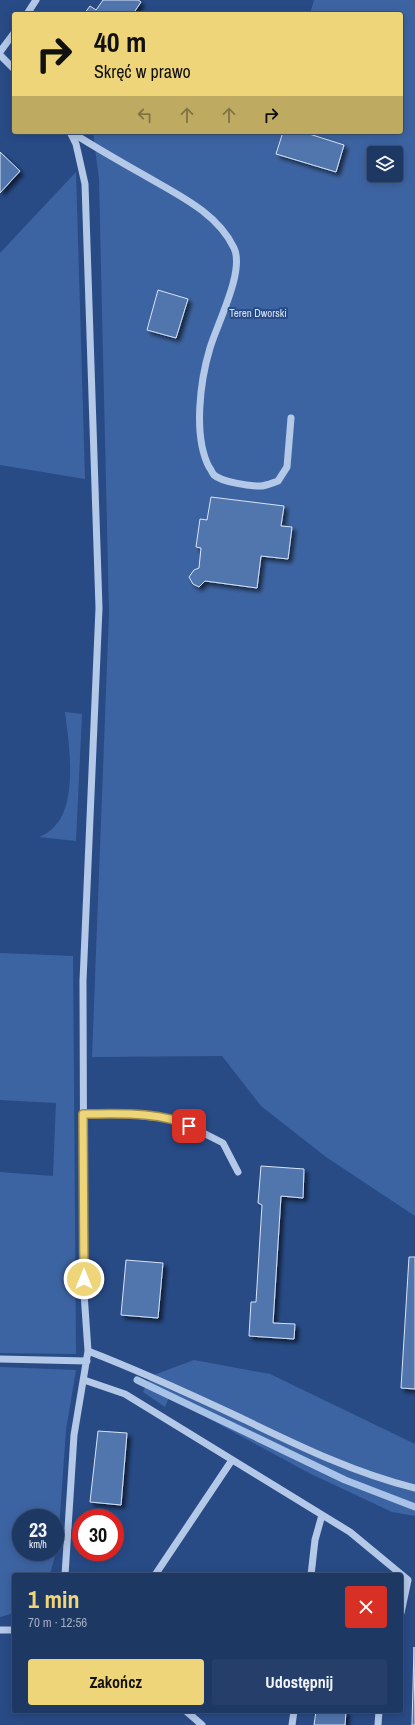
<!DOCTYPE html>
<html lang="pl">
<meta charset="utf-8">
<style>
:root{--surface:#1e3864;--page:#263f6a;--text:#f1f3f6;--muted:#a1acbf;--line:#3c5278;--accent:#efd57a}
body{margin:0;font-family:"Archivo Narrow",sans-serif;background:var(--page);color:var(--text);height:100vh;display:flex;flex-direction:column;font-size:15px;white-space:nowrap}
*{box-sizing:border-box;margin:0}
p{font-size:13px;color:var(--muted)}
.icon{flex:none;width:22px;height:22px;fill:none;stroke:currentColor;stroke-width:2;stroke-linecap:round;stroke-linejoin:round}
.map{position:relative;flex:1;overflow:hidden}
.sheet{position:absolute;left:12px;top:1573px;width:391px;height:140px;display:flex;flex-direction:column;background:var(--surface);border-radius:4px;box-shadow:0 2px 10px #0003,0 0 0 1px var(--line)}
.sheet>*{flex:none}
.guide{position:absolute;left:12px;top:12px;width:391px;height:122px;border-radius:4px;box-shadow:0 2px 10px #0003,0 0 0 1px var(--line);background:#efd57a;color:#111;overflow:hidden}
.controls{position:absolute;left:367px;top:146px;display:grid;gap:8px}
.controls a{display:grid;place-items:center;width:36px;height:36px;border-radius:4px;background:var(--surface);box-shadow:0 2px 10px #0003,0 0 0 1px var(--line);font-size:20px}
.speed{position:absolute;left:12px;top:1509px;display:flex;gap:8px;font-size:20px;font-weight:700;text-align:center}
.speed>*{display:grid;place-content:center;width:52px;height:52px;border-radius:50%;background:var(--surface);box-shadow:0 2px 10px #0003,0 0 0 1px var(--line);line-height:1}
.speed small{font-size:10px;font-weight:400}
.speed .limit{border:6px solid #d22;background:#fff;color:#111}
.pin{position:absolute;display:grid;place-items:center;width:34px;height:34px;color:#fff;margin:-17px;border-radius:8px;box-shadow:0 2px 6px #0006}
.me{position:absolute;width:44px;margin:-22px;rotate:0deg;stroke-linejoin:round;filter:drop-shadow(0 0 3px #0008)}
.turn{display:flex;align-items:center;gap:14px;height:84px;padding:0 16px;font-size:18px}
.turn .icon{width:52px;height:52px;stroke-width:2.5}
.turn b{display:block;font-size:28px;line-height:34px}
.lanes{display:flex;align-items:center;height:38px;padding:0 16px;background:#0003;justify-content:center;gap:20px;direction:ltr}
.lanes .off{opacity:.35}
.round{display:grid;place-items:center;flex:none;width:42px;height:42px;border-radius:4px;background:var(--page)}
.headline{display:flex;align-items:center;justify-content:space-between;height:68px;padding:0 16px}
h1{font-size:24px;font-weight:700;line-height:30px;color:var(--accent)}
.cta{display:flex;gap:8px;margin-top:auto;padding:8px 16px}
.cta a{flex:1;height:46px;border-radius:4px;background:var(--accent);color:#111;font-size:16px;font-weight:700;line-height:46px;text-align:center}
.cta a+a{background:var(--page);color:var(--text)}
.map>svg:first-child{display:block}
.green{fill:#3d64a2;fill-rule:evenodd}
.lines{fill:none;stroke-linecap:round;stroke-linejoin:round}
.stream{stroke:#a8c2e8;stroke-width:7}
.building{fill:#5174ad;stroke:#d7e3f6;filter:url(#shadow)}
.minor{stroke:#b4c8e8;stroke-width:7}
.route-casing{stroke:#9b8a4f;stroke-width:10}
.route{stroke:#efd57a;stroke-width:7}
.labels{text-anchor:middle;stroke-width:4;stroke-linejoin:round;paint-order:stroke}
.park-label{font-size:11px;fill:#d7e3f6;stroke:#284b86}
</style>
<div class="map">
<svg width="415" height="1725" viewBox="0 0 415 1725">
<defs>
<filter id="shadow"><feDropShadow dx="3.5" dy="3.5" stdDeviation="2" flood-color="#0009"/></filter>
</defs>
<rect width="100%" height="100%" fill="#284b86"/>
<!-- green -->
<path class="green" d="M314 0H415V1216L326 1157 261 1106 222 1056 92 1057 109 613 99 179 93 132H401V14H310ZM374 153H396V175H374Z
M76 172 85 479 0 465V253Z
M65 712 82 714 76 841 39 837C44 835 49 832 52 829 79 806 69 743 65 712Z
M0 953 73 956 76 1354 0 1353V1172L53 1176 56 1103 0 1100Z
M194 1360 270 1374 415 1444V1516L392 1512 309 1473 169 1397 165 1407 143 1392 151 1376Z
M0 1367 76 1370 66 1430 58 1544 50 1575H14V1613L0 1617ZM21 1518H55V1552H21Z"/>
<g class="lines">
<!-- stream -->
<path class="stream" d="M137 1380 345 1480 415 1507"/>
</g>
<!-- building -->
<path class="building" d="M103 0H138L141 2 133 14H84L90 6 96 10Z
M283 132H303L344 145 336 172 276 154Z
M0 152 20 171 0 193Z
M158 290 188 299 176 338 147 330Z
M211 497 284 506 281 526 292 527 288 559 261 556 257 588 205 581 199 587 193 584 189 577 194 570 199 568 201 548 196 547 200 519 207 520Z
M261 1166 304 1169 303 1198 281 1196 273 1323 295 1324 294 1339 249 1336 251 1302H256L262 1205 258 1203Z
M409 1257H415V1389L401 1388Z
M126 1260 163 1263 158 1318 121 1315Z
M98 1431 127 1433 121 1505 90 1502Z
M414 1647 415 1725H412Z
M316 1711H346L345 1725H314Z"/>
<g class="lines">
<!-- minor -->
<path class="minor" d="M27 14 36 0
M0 52 14 33
M0 55 14 69
M71 132C95 147 119 161 144 175 176 194 217 212 234 248 245 271 217 324 210 348 200 381 193 436 209 467 211 469 212 473 214 475 222 482 249 486 260 486 266 486 272 483 278 481L287 467 291 418
M83 1114H126L178 1120 223 1143 238 1172
M88 1351C140 1371 190 1394 241 1418 297 1445 354 1473 415 1488
M0 1359 87 1361
M84 1380 125 1394 350 1532 408 1580 401 1613
M65 1575 74 1435 88 1351 84 1293 83 981 99 608 85 184 76 144 70 132
M155 1575 232 1460
M311 1575 315 1540 322 1515
M0 1630H14
M186 1711 202 1725
M292 1725 294 1711
M378 1725 379 1711"/>
</g>
<g class="lines">
<defs>
<path id="route" d="M84 1279 83 1114C115 1114 161 1111 189 1126"/>
</defs>
<!-- route casing -->
<use href="#route" class="route-casing"/>
<!-- route -->
<use href="#route" class="route"/>
</g>
<g class="labels">
<!-- park labels -->
<g class="park-label">
<text x="258" y="317">Teren Dworski</text>
</g>
</g>
</svg>
<div class="controls">
<a><svg class="icon" aria-label="layers" viewBox="0 0 24 24"><path d="M12 4l9 5-9 5-9-5zM3 14l9 5 9-5"/></svg></a>
</div>
<div class="speed"><div>23<small>km/h</small></div><div class="limit">30</div></div>
<div class="pin" style="left:189px;top:1126px;background:#d93025"><svg class="icon" aria-label="arrive" viewBox="0 0 24 24"><path d="M6 21V4h12l-3 4 3 4H6"/></svg></div>
<svg class="me" style="left:84px;top:1279px" viewBox="-20 -20 40 40"><circle r="17" fill="#efd57a" stroke="#fff" stroke-width="3"/><path d="M0-11L8 9 0 5-8 9z" fill="#fff"/></svg>
<div class="guide">
<div class="turn"><svg class="icon" aria-label="right" viewBox="0 0 24 24"><path d="M7 20v-9h11M14 6l5 5-5 5"/></svg><div><b>40 m</b>Skręć w prawo</div></div>
<div class="lanes"><svg class="icon off" aria-label="left" viewBox="0 0 24 24"><path d="M17 20v-9H6M10 6l-5 5 5 5"/></svg><svg class="icon off" aria-label="ahead" viewBox="0 0 24 24"><path d="M12 20V5M6 11l6-6 6 6"/></svg><svg class="icon off" aria-label="ahead" viewBox="0 0 24 24"><path d="M12 20V5M6 11l6-6 6 6"/></svg><svg class="icon" aria-label="right" viewBox="0 0 24 24"><path d="M7 20v-9h11M14 6l5 5-5 5"/></svg></div>
</div>
<section class="sheet">
<div class="headline"><div><h1>1 min</h1><p>70 m · 12:56</p></div><a class="round" style="background:#d93025;color:#fff"><svg class="icon" aria-label="close" viewBox="0 0 24 24"><path d="M6 6l12 12M18 6L6 18"/></svg></a></div>
<div class="cta"><a>Zakończ</a><a>Udostępnij</a></div>
</section>
</div>
